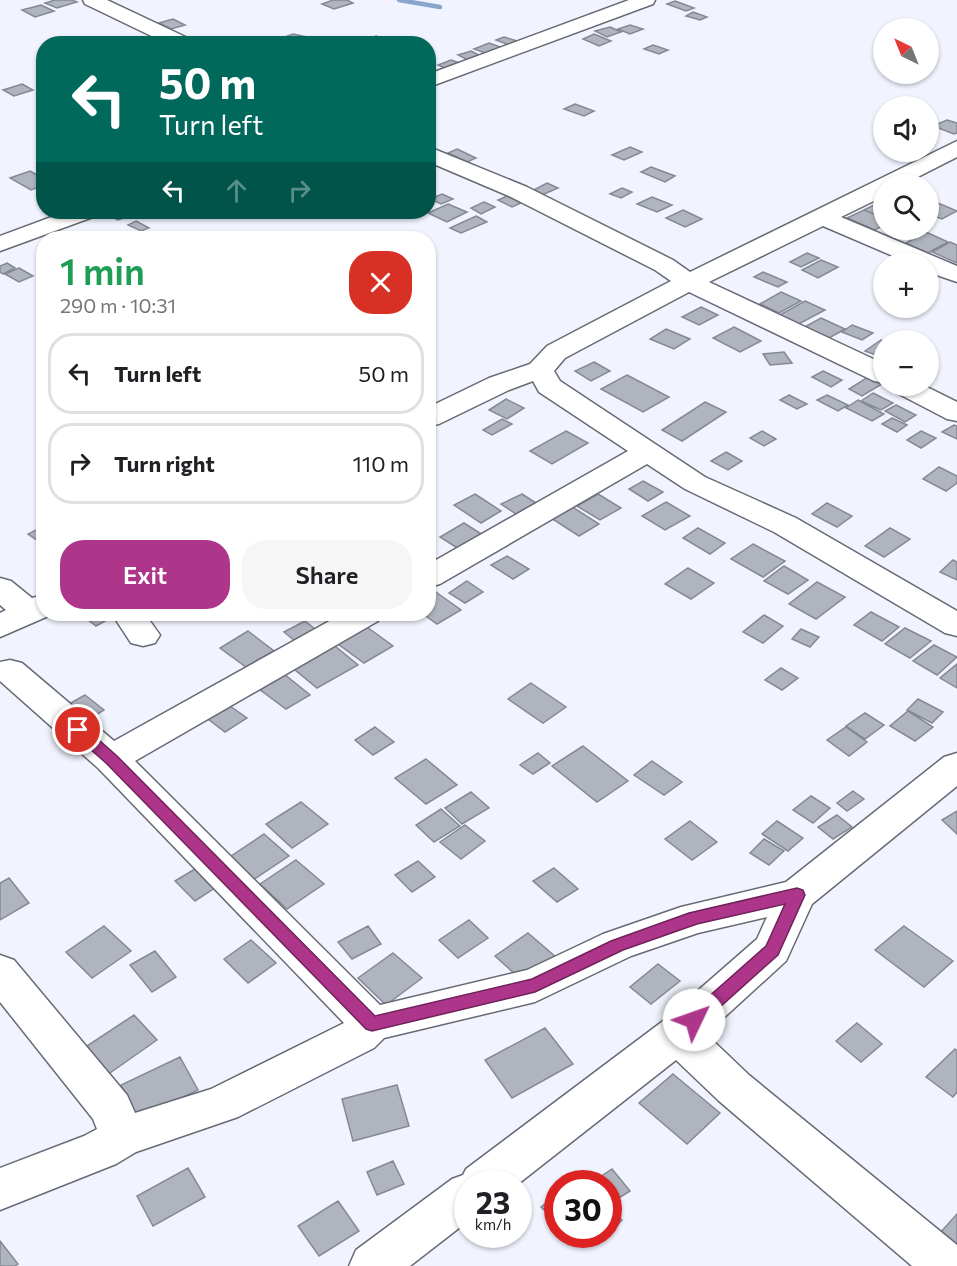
<!DOCTYPE html>
<meta charset="utf-8">
<style>
:root{--surface:#fff;--page:#f6f6f6;--text:#202124;--muted:#757577;--line:#e0e0e0;--accent:#ad358a}
body{margin:0;font-family:Commissioner,sans-serif;background:var(--page);color:var(--text);height:100vh;display:flex;flex-direction:column;font-size:22px;white-space:nowrap}
*{box-sizing:border-box;margin:0}
p{font-size:20px;color:var(--muted)}
.icon{flex:none;width:33px;height:33px;fill:none;stroke:currentColor;stroke-width:2;stroke-linecap:round;stroke-linejoin:round}
.map{position:relative;flex:1;overflow:hidden}
.drawer{position:absolute;left:36px;top:231px;width:400px;height:390px;display:flex;flex-direction:column;background:var(--surface);border-radius:24px;box-shadow:0 2px 4px #0004}
.drawer>*{flex:none}
.top-card{position:absolute;left:36px;top:36px;width:400px;height:183px;border-radius:24px;box-shadow:0 2px 4px #0004;background:#00695c;color:#fff;overflow:hidden}
.needle{width:39px;rotate:317deg}
.fabs{position:absolute;left:873px;top:18px;display:grid;gap:12px}
.fabs a{display:grid;place-items:center;width:66px;height:66px;border-radius:50%;background:var(--surface);box-shadow:0 2px 4px #0004;font-size:30px}
.speed{position:absolute;left:454px;top:1170px;display:flex;gap:12px;font-size:30px;font-weight:700;text-align:center}
.speed>*{display:grid;place-content:center;width:78px;height:78px;border-radius:50%;background:var(--surface);box-shadow:0 2px 4px #0004;line-height:1}
.speed small{font-size:15px;font-weight:400}
.speed .limit{border:9px solid #d22;background:#fff;color:#111}
.pin{position:absolute;display:grid;place-items:center;width:51px;height:51px;color:#fff;margin:-26px;border:3px solid #fff;border-radius:50%;box-shadow:0 2px 6px #0007}
.me{position:absolute;width:66px;margin:-33px;rotate:48deg;stroke-linejoin:round;filter:drop-shadow(0 0 4px #0008)}
.turn{display:flex;align-items:center;gap:21px;height:126px;padding:0 24px;font-size:27px}
.turn .icon{width:78px;height:78px;stroke-width:2.5}
.turn b{display:block;font-size:42px;line-height:51px}
.lanes{display:flex;align-items:center;height:57px;padding:0 24px;background:#0003;justify-content:center;gap:30px;direction:ltr}
.lanes .off{opacity:.35}
.round{display:grid;place-items:center;flex:none;width:63px;height:63px;border-radius:24px;background:var(--page)}
.overview{display:flex;align-items:center;justify-content:space-between;height:102px;padding:0 24px}
h1{font-size:36px;font-weight:600;line-height:45px;color:#1e9e55}
.cta{display:flex;gap:12px;margin-top:auto;padding:12px 24px}
.cta a{flex:1;height:69px;border-radius:24px;background:var(--accent);color:#fff;font-size:24px;font-weight:600;line-height:69px;text-align:center}
.cta a+a{background:var(--page);color:var(--text)}
ul{padding:0;list-style:none}
li{display:flex;align-items:center;gap:18px;height:81px;margin:0 12px 9px;padding:0 12px;border:3px solid var(--line);border-radius:24px}
li div{flex:1}
li b{display:block;font-size:22px}
li em{font-style:normal}
.map>svg:first-child{display:block}
.lines{fill:none;stroke-linecap:round;stroke-linejoin:round}
.stream{stroke:#88a6cc;stroke-width:4.5}
.building{fill:#b0b4bf;stroke:#858994;stroke-width:1.5}
.minor-casing{stroke:#676a75;stroke-width:3}
.minor{fill:#fff;fill-rule:evenodd}
.route{fill:#ad358a;stroke:#70225a;stroke-width:1.5}
</style>
<div class="map">
<svg width="957" height="1266" viewBox="0 0 957 1266">
<rect width="100%" height="100%" fill="#f1f4fe"/>
<g class="lines">
<!-- stream -->
<path class="stream" d="M399 0 440 7"/>
</g>
<!-- building -->
<path class="building" d="M55 0H72L77 2 57 8 45 3Z
M333 0H347L353 3 334 9 322 4Z
M675 1 694 8 686 11 667 4Z
M41 5 54 11 35 17 22 10Z
M693 12 707 17 700 20 686 16Z
M173 19 185 25 171 29 159 23Z
M630 25 643 29 630 34 618 29Z
M610 27 621 32 607 37 595 31Z
M293 34 307 37 287 43 279 39Z
M594 34 611 41 599 46 583 39Z
M376 36 395 43 367 44 361 41Z
M504 37 517 41 509 45 496 40Z
M489 43 503 48 488 54 474 49Z
M653 45 668 50 659 54 644 49Z
M471 51 481 56 468 60 458 55Z
M451 60 466 65 452 71 438 65Z
M22 84 33 90 14 96 3 90Z
M575 104 594 111 584 116 564 109Z
M947 120 957 123V133L954 134 933 126Z
M630 147 642 152 624 160 612 155Z
M457 149 476 158 467 162 448 153Z
M651 167 675 176 665 182 641 172Z
M30 171 44 179V185L31 190 10 178Z
M547 183 558 188 542 195 532 191Z
M622 188 632 192 621 198 610 194Z
M442 194 453 199 441 204 430 199Z
M507 196 521 203 512 207 498 200Z
M652 197 672 205 657 212 637 204Z
M484 202 495 207 481 214 471 208Z
M880 202 884 203V218L864 210Z
M938 203 957 211 942 219 928 214V208Z
M448 204 467 212 447 222 428 213Z
M683 210 702 219 685 227 666 218Z
M864 210 884 218V225L875 230 847 218Z
M121 212H140L118 220 110 216Z
M476 216 487 222 461 233 450 228Z
M136 221 149 228 141 231 128 225Z
M926 232 948 242 928 253 906 243Z
M950 242 957 245V263L932 252Z
M807 253 819 258 801 267 790 262Z
M821 260 838 267 818 278 802 270Z
M7 263 15 268 3 274 0 272V266Z
M19 268 33 276 19 282 5 274Z
M763 272 787 282 778 287 754 277Z
M781 292 801 301 779 313 760 304Z
M805 301 825 310 797 325 778 316Z
M701 307 718 315 699 325 682 317Z
M821 318 845 329 822 342 799 330Z
M852 325 873 333 862 340 842 332Z
M734 327 761 341 740 352 713 338Z
M666 329 690 339 674 349 650 339Z
M881 340 884 341V358L865 351Z
M784 352 792 363 770 365 763 354Z
M594 362 610 371 591 381 575 371Z
M823 371 842 380 831 387 812 377Z
M627 375 669 397 643 412 601 389Z
M868 377 882 384 862 396 849 389Z
M873 393 893 403 881 410 861 401Z
M789 395 807 404 797 409 780 400Z
M827 395 848 405 838 411 817 400Z
M506 399 524 408 507 419 489 410Z
M858 400 884 414 872 421 846 408Z
M705 402 726 412 682 441 662 430Z
M896 405 916 415 905 422 885 411Z
M892 418 907 425 897 432 882 424Z
M502 419 512 424 492 435 483 430Z
M954 425 957 426V439L942 432Z
M566 431 588 443 552 464 530 451Z
M762 431 776 439 764 446 750 438Z
M921 431 936 438 921 448 907 440Z
M726 452 742 461 728 470 711 461Z
M939 467 957 476V483L946 491 923 479Z
M643 481 663 492 648 501 629 489Z
M475 494 501 511 481 523 454 505Z
M522 494 536 503 516 514 501 504Z
M598 494 621 508 600 520 577 506Z
M666 502 690 516 665 530 642 516Z
M827 503 852 516 837 527 812 514Z
M571 506 599 524 579 536 551 518Z
M464 523 483 535 459 549 440 537Z
M44 526V545L28 534Z
M698 528 725 543 710 554 683 538Z
M890 528 910 539 884 557 865 546Z
M753 544 785 561 763 577 731 559Z
M507 556 529 569 513 579 491 565Z
M953 560 957 562V580L940 572Z
M784 566 808 580 788 594 764 581Z
M688 568 714 583 691 599 665 584Z
M467 581 483 592 465 603 449 593Z
M817 582 845 597 816 619 789 604Z
M433 590 461 610 437 624 423 614H429V592Z
M871 612 899 627 882 641 854 625Z
M85 614H114L116 615 96 626 82 615Z
M764 615 783 626 763 643 743 632Z
M305 621 320 633 300 645 284 632Z
M367 627 393 646 364 663 338 644Z
M905 628 931 641 910 658 885 644Z
M801 629 819 637 810 647 792 639Z
M248 631 274 651 246 667 220 648Z
M934 645 957 657 937 675 913 661Z
M335 646 358 665 317 688 294 669Z
M957 664V688L940 678Z
M781 668 798 678 782 690 765 680Z
M284 674 310 695 286 709 259 689Z
M531 683 566 707 543 723 508 699Z
M85 695 104 710 87 721 67 705Z
M918 699 943 712 932 723 907 710Z
M230 706 247 718 225 732 208 719Z
M908 711 933 727 915 741 890 726Z
M865 713 884 725 865 739 846 726Z
M375 727 394 742 373 755 355 740Z
M846 727 867 742 849 756 827 740Z
M583 746 628 781 597 802 552 766Z
M538 753 550 763 533 774 520 765Z
M426 759 457 785 426 804 395 778Z
M652 761 682 782 664 795 634 775Z
M853 791 864 799 847 811 837 803Z
M471 792 489 808 462 824 445 808Z
M811 796 830 808 813 823 793 810Z
M301 802 328 824 292 848 266 824Z
M441 809 460 826 434 842 416 825Z
M957 811V834L942 820Z
M837 815 852 827 833 839 818 827Z
M690 821 717 842 692 860 665 839Z
M777 821 803 838 788 851 762 834Z
M465 825 485 841 461 859 440 842Z
M264 834 289 856 253 880 228 858Z
M764 839 784 851 769 865 750 853Z
M296 860 324 884 287 909 260 884Z
M418 861 435 877 412 892 395 875Z
M554 868 578 889 557 902 533 881Z
M195 869 215 888 195 901 175 881Z
M9 878 29 903 0 920V883Z
M469 920 488 938 458 958 439 940Z
M104 926 131 951 92 978 66 952Z
M368 926 381 944 352 959 338 942Z
M904 926 953 961 924 987 875 950Z
M528 933 557 958 525 983 495 956Z
M251 940 276 963 248 983 224 959Z
M155 951 176 977 152 992 130 965Z
M393 953 422 978 386 1005 358 978Z
M658 964 680 981 651 1004 630 987Z
M134 1015 157 1040 107 1075 84 1048Z
M857 1023 882 1044 861 1062 836 1041Z
M545 1028 573 1064 512 1098 485 1060Z
M955 1049 957 1051V1092L953 1097 926 1077Z
M180 1057 198 1090 138 1119 121 1085Z
M673 1074 720 1113 687 1144 639 1103Z
M397 1085 409 1126 353 1141 342 1099Z
M393 1161 404 1184 377 1195 367 1172Z
M188 1168 205 1197 153 1226 137 1196Z
M612 1169 630 1191 611 1203 609 1200V1184H596L594 1181Z
M558 1193V1223L541 1207Z
M338 1201 359 1231 319 1256 298 1226Z
M609 1208 622 1220 609 1233Z
M957 1214V1247L940 1233Z
M0 1241 18 1264 15 1266H0Z"/>
<g class="lines">
<defs>
<path id="minor" d="M83 0H107L192 40 194 44H168L85 4Z
M629 0H655L653 4 429 87V74Z
M957 141V157L904 184H884V196L841 217 957 266V282L928 272V262H907L823 226 709 282 884 364V383L874 381 689 292 565 358 554 371 560 381 705 477 796 518 957 611V636L945 633 774 532 685 489 647 464 440 584 429 587V564L628 451 539 392 533 381 509 390 439 424 429 426V407L489 378 530 364 547 346 671 281 655 270 511 197 429 162V147L527 187 673 260 690 272Z
M65 212H97L93 217 0 251V236Z
M891 386H925L957 402V421L947 419 895 392Z
M0 578 11 581 32 598 44 595V614H53L0 637V613L6 610 0 605Z
M112 614H145L160 635 155 643 143 646 131 643Z
M342 614H382L378 621 135 761 380 1005 527 970 603 934 681 907 786 882 944 757 957 753V786L812 904 786 961 706 1034 749 1075 957 1245V1266H912L719 1101 676 1060 518 1184H468V1221L410 1266H349L356 1250 452 1179 463 1175 466 1169 663 1021 757 939 767 917 698 933 631 956 535 1002 384 1038 374 1048 238 1117 136 1152 116 1164 0 1210V1168L84 1136 97 1129 93 1119 0 1002V955L14 960 127 1095 135 1113 211 1089 344 1023 98 768 0 681V662L10 660 22 663 114 741Z"/>
</defs>
<!-- minor casing -->
<use href="#minor" class="minor-casing"/>
<!-- minor -->
<use href="#minor" class="minor"/>
</g>
<!-- route -->
<path class="route" d="M78 725 83 726 117 756 375 1016 532 979 611 941 689 913 797 888 803 890 805 895 778 955 700 1025 694 1027 688 1025 685 1020 688 1015 766 946 785 904 697 924 623 950 535 992 372 1031 366 1029 106 763 73 734 71 730Z"/>
</svg>
<div class="fabs">
<a><svg class="needle" viewBox="-14 -14 28 28"><path d="M0-13l5 13h-10z" fill="#e53935"/><path d="M0 13l5-13h-10z" fill="#757577"/></svg></a>
<a><svg class="icon" aria-label="sound" viewBox="0 0 24 24"><path d="M4 9h4l5-4v14l-5-4H4zM17 9q2 3 0 6"/></svg></a>
<a><svg class="icon" aria-label="search" viewBox="0 0 24 24"><circle cx="10" cy="10" r="6"/><path d="M15 15l6 6"/></svg></a>
<a>+</a>
<a>−</a>
</div>
<div class="speed"><div>23<small>km/h</small></div><div class="limit">30</div></div>
<div class="pin" style="left:78px;top:730px;background:#d93025"><svg class="icon" aria-label="arrive" viewBox="0 0 24 24"><path d="M6 21V4h12l-3 4 3 4H6"/></svg></div>
<svg class="me" style="left:694px;top:1020px" viewBox="-20 -20 40 40"><circle r="19" fill="#fff"/><path d="M0-13L10 11 0 6-10 11z" fill="#ad358a"/></svg>
<div class="top-card">
<div class="turn"><svg class="icon" aria-label="left" viewBox="0 0 24 24"><path d="M17 20v-9H6M10 6l-5 5 5 5"/></svg><div><b>50 m</b>Turn left</div></div>
<div class="lanes"><svg class="icon" aria-label="left" viewBox="0 0 24 24"><path d="M17 20v-9H6M10 6l-5 5 5 5"/></svg><svg class="icon off" aria-label="ahead" viewBox="0 0 24 24"><path d="M12 20V5M6 11l6-6 6 6"/></svg><svg class="icon off" aria-label="right" viewBox="0 0 24 24"><path d="M7 20v-9h11M14 6l5 5-5 5"/></svg></div>
</div>
<section class="drawer">
<div class="overview"><div><h1>1 min</h1><p>290 m · 10:31</p></div><a class="round" style="background:#d93025;color:#fff"><svg class="icon" aria-label="close" viewBox="0 0 24 24"><path d="M6 6l12 12M18 6L6 18"/></svg></a></div>
<ul>
<li><svg class="icon" aria-label="left" viewBox="0 0 24 24"><path d="M17 20v-9H6M10 6l-5 5 5 5"/></svg><div><b>Turn left</b></div><em>50 m</em></li>
<li><svg class="icon" aria-label="right" viewBox="0 0 24 24"><path d="M7 20v-9h11M14 6l5 5-5 5"/></svg><div><b>Turn right</b></div><em>110 m</em></li>
</ul>
<div class="cta"><a>Exit</a><a>Share</a></div>
</section>
</div>
